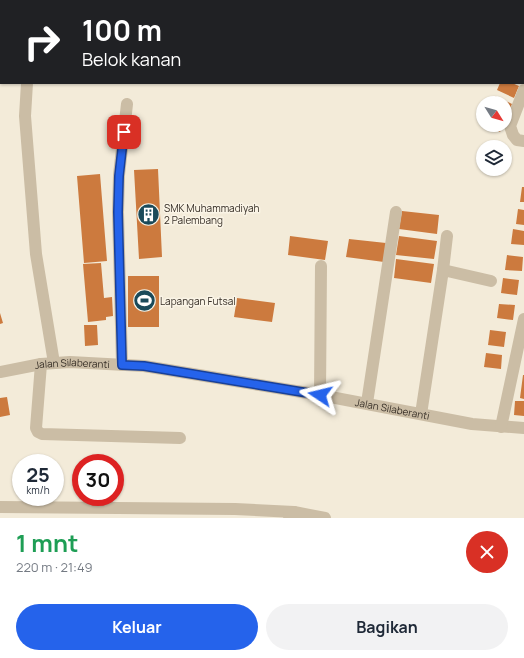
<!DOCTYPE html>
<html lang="id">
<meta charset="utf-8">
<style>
:root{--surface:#fff;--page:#f2f2f3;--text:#1f2937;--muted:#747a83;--accent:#2563eb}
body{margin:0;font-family:Manrope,sans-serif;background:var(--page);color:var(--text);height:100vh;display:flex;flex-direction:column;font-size:15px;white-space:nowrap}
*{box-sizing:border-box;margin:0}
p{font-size:13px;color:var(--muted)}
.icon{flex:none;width:22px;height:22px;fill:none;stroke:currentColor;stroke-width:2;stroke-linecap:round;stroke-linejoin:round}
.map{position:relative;height:518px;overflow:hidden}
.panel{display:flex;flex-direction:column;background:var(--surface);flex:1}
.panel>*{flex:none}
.guide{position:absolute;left:0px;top:0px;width:524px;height:84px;box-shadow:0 1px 3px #0004;background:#202124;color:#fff;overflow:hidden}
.needle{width:26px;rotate:127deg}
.controls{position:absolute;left:476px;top:96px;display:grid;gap:8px}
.controls a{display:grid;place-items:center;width:36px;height:36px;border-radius:50%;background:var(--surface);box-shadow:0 1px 3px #0004;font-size:20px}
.speed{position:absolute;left:12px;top:454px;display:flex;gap:8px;font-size:20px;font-weight:700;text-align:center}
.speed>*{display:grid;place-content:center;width:52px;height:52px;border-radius:50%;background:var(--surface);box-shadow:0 1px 3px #0004;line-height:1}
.speed small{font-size:10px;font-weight:400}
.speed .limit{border:6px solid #d22;background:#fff;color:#111}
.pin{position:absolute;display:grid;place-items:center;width:34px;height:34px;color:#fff;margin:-17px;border-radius:8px;box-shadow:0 2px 6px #0006}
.me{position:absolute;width:44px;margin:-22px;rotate:280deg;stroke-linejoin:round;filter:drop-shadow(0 0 3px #0008)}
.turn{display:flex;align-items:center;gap:14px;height:84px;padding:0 16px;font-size:18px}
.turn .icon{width:52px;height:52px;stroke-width:2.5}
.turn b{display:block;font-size:28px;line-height:34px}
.round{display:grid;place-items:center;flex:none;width:42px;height:42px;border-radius:21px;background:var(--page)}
.overview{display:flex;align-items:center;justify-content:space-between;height:68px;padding:0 16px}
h1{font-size:24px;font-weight:700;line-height:30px;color:#1e9e55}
.action{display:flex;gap:8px;margin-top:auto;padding:8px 16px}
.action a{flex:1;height:46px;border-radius:24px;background:var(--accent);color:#fff;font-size:16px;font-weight:700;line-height:46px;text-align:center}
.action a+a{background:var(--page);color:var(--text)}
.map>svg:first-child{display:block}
.building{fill:#cc7a3e}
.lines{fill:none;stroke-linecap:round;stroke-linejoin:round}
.minor{stroke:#cbbda5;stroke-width:12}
.route-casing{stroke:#184099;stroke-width:10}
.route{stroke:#2563eb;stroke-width:7}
.labels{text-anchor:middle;stroke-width:3;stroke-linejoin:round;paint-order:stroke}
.poi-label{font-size:10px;fill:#362e26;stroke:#faf4e6;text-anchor:start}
.street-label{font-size:10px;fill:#362e26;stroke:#faf4e6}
</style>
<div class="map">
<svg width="524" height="518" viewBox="0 0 524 518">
<rect width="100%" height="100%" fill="#f3ebd9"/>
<!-- building -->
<path class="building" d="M500 83H512L519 86 514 98 497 90Z
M495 96 512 104 507 116 505 115V103H492Z
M484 125H503L500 132Z
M158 169 162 257 139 259 134 170Z
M100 174 107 261 84 263 77 176Z
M522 187H524V202H520Z
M518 209 524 210V225L516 224Z
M402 211 439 215 437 234 399 229Z
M513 229 524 231V245L511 244Z
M290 236 328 241 325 260 288 255Z
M399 236 437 241 434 259 396 255Z
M349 239 386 243 384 262 346 257Z
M507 255 523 257 522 271 505 270Z
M396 259 434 264 431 283 394 278Z
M101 263 104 298 112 297 113 316 106 317V320L88 322 83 264Z
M128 276H159V327H128Z
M503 278 519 280 517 295 501 293Z
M237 298 275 303 272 322 234 317Z
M499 304 515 305 513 320 497 318Z
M0 313 3 323 0 324Z
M84 325H97L98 345 85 346Z
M490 330 506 332 504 347 488 345Z
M486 353 502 355 501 369 484 367Z
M523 375H524V399L520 398Z
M7 397 10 415 0 417V398Z
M515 401H524V416L514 415Z"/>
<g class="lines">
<!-- minor -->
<g class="minor">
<path d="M45 1 46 0"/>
<path d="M208 1V0"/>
<path d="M329 1 330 0"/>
<path d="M27 83 25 116 36 254 54 363"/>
<path d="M524 90 510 126 513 135 517 140 524 141"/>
<path d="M443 270 491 281"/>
<path d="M41 364 36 428 38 432 42 434 180 438"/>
<path d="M122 365 118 212 119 175 127 104"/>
<path id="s1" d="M0 372 41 364 70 362 144 366 320 395 472 424 524 428"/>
<path d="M320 395 321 266"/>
<path d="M367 403 396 212"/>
<path d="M421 414 443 270 447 236"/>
<path d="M501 427 524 319"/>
<path d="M0 507 235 509 294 512"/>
<path d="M289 516 294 512 325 518"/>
</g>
</g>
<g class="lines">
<defs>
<path id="route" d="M124 132 119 176 118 212 122 365 144 366 320 395"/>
</defs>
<!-- route casing -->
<use href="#route" class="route-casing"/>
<!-- route -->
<use href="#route" class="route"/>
</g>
<!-- icons -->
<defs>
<symbol id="building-disc" viewBox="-11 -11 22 22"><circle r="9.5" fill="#1a4a5a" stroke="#faf4e6"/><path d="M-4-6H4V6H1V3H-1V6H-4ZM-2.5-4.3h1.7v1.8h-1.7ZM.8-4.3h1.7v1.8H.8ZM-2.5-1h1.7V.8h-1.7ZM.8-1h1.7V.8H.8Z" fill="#fff"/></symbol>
<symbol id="stadium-disc" viewBox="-11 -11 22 22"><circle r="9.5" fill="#1a4a5a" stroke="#faf4e6"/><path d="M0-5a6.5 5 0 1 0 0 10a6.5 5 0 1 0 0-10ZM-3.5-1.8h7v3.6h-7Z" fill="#fff"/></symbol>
</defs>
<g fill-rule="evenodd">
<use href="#building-disc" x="136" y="202" width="25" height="25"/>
<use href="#stadium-disc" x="132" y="288" width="25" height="25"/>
</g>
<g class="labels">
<!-- poi labels -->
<g class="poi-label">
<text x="164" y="212">SMK Muhammadiyah<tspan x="164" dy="12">2 Palembang</tspan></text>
<text x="160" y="305">Lapangan Futsal</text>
</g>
<!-- street labels -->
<g class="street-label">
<text dy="4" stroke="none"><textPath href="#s1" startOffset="73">Jalan Silaberanti</textPath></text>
<text dy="4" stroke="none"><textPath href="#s1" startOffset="397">Jalan Silaberanti</textPath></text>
</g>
</g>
</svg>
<div class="controls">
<a><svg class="needle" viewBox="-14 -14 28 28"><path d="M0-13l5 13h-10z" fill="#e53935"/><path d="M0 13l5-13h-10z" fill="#747a83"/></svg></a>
<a><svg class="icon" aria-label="layers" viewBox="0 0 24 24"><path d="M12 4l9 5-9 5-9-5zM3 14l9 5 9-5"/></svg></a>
</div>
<div class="speed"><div>25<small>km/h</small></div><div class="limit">30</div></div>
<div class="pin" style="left:124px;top:132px;background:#d93025"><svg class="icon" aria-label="arrive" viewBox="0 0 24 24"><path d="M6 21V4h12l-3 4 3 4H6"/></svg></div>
<svg class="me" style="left:320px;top:395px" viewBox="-20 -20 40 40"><path d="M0-17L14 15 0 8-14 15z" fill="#2563eb" stroke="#fff" stroke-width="4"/></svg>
<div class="guide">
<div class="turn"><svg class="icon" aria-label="right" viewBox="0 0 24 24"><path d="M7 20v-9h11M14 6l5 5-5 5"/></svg><div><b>100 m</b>Belok kanan</div></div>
</div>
</div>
<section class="panel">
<div class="overview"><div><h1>1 mnt</h1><p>220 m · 21:49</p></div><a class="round" style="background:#d93025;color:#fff"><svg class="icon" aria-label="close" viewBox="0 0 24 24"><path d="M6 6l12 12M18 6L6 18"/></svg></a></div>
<div class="action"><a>Keluar</a><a>Bagikan</a></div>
</section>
